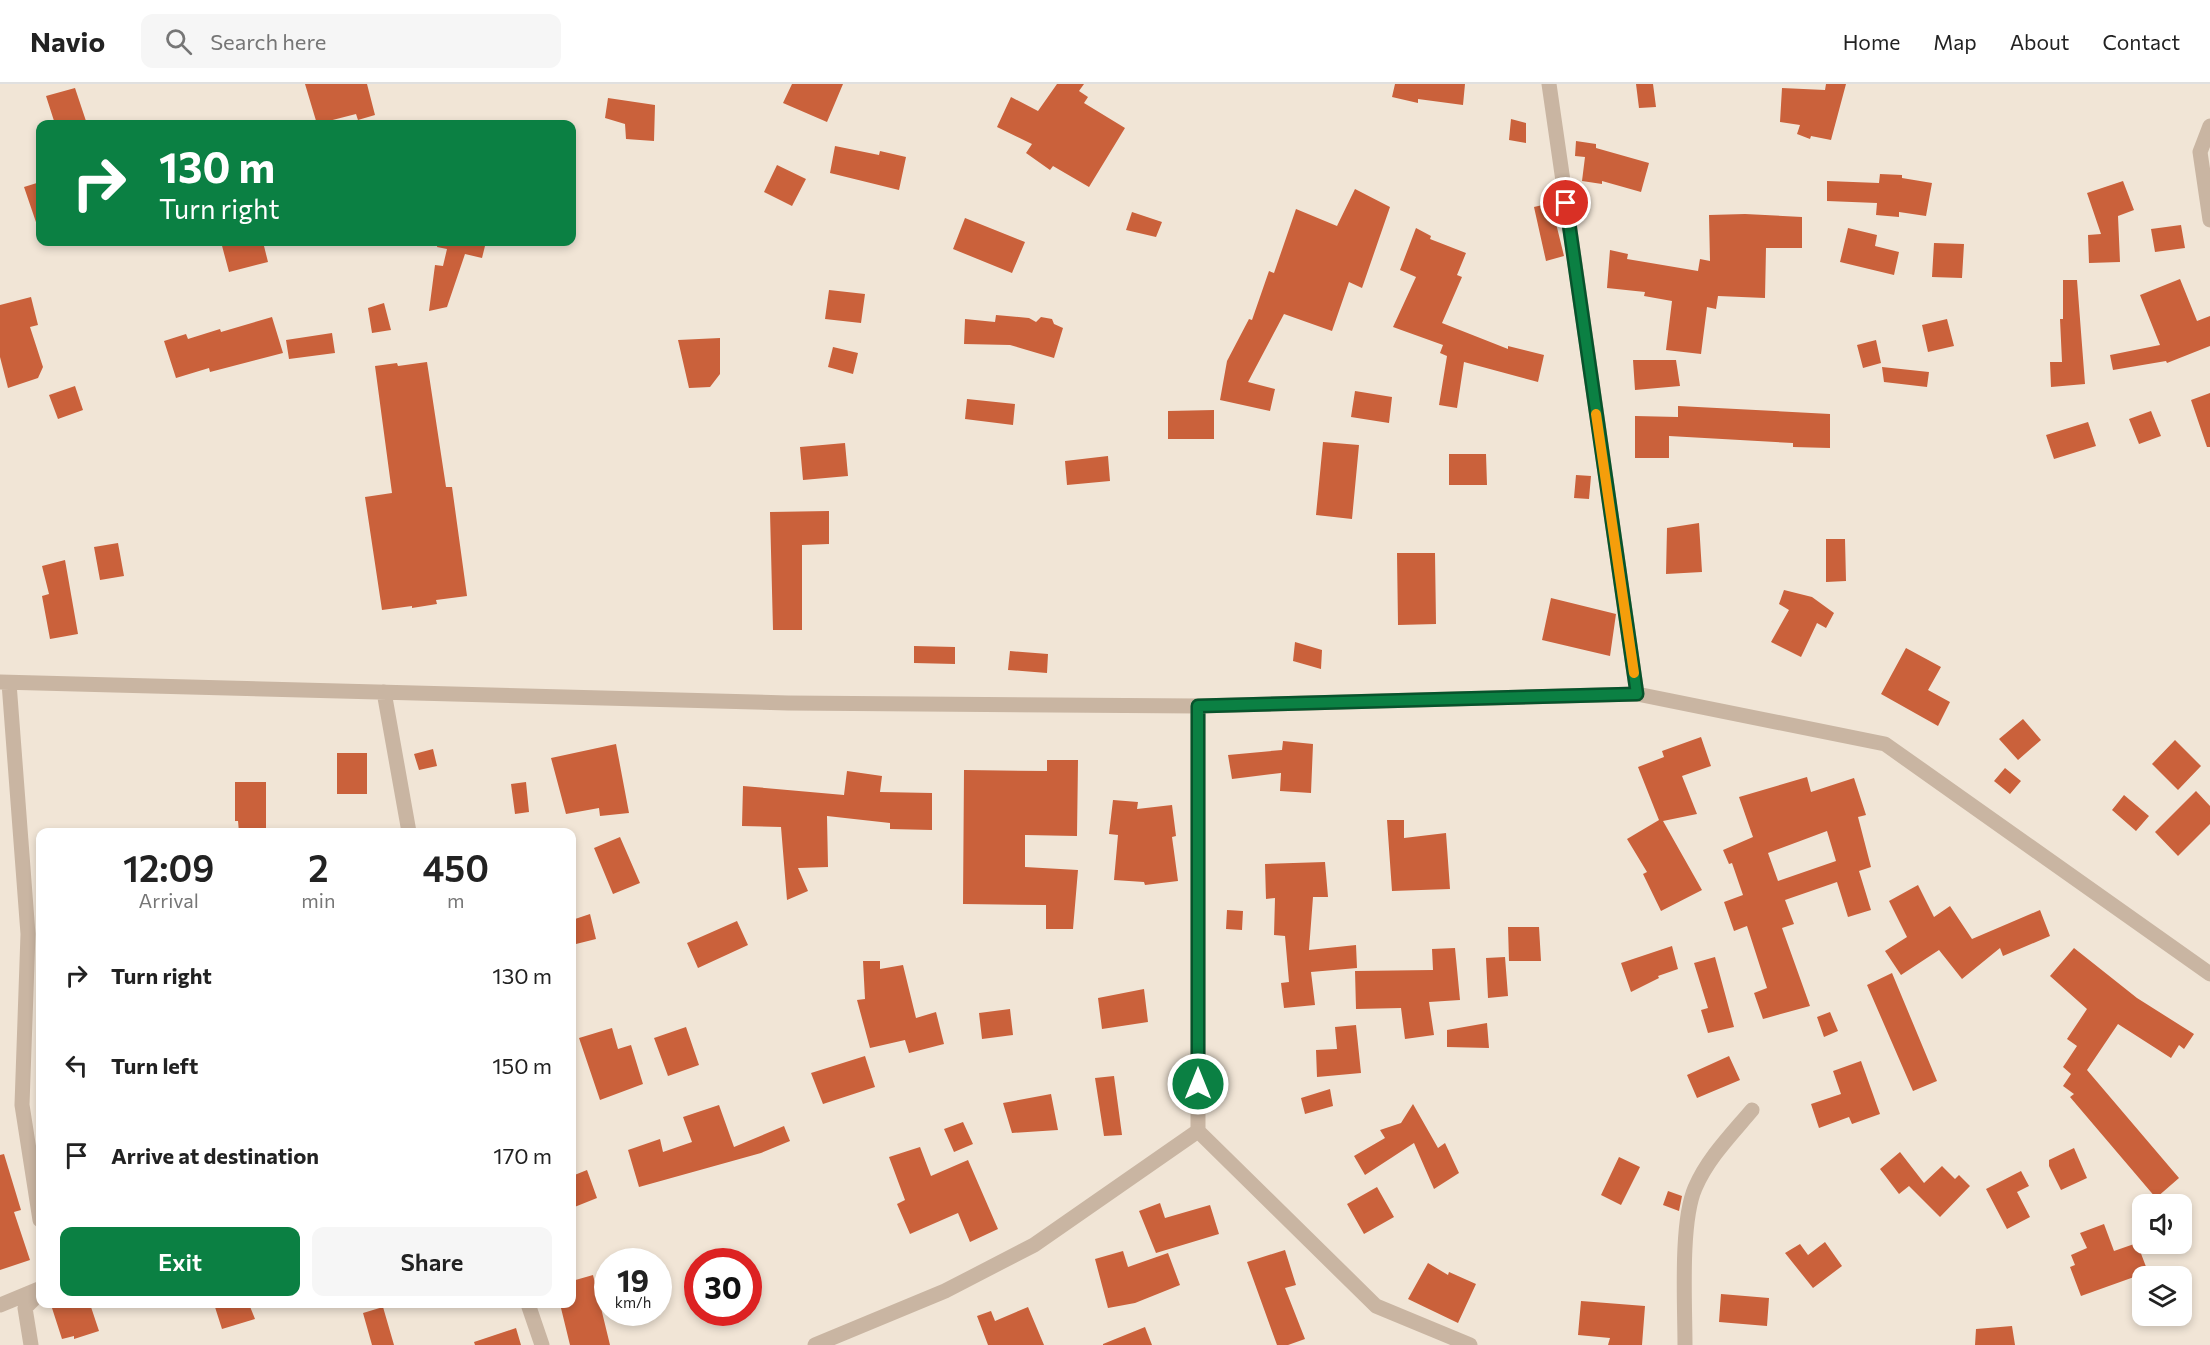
<!DOCTYPE html>
<style>
:root{--surface:#fff;--page:#f6f6f6;--text:#222;--muted:#767676;--line:#e0e0e0;--accent:#0b8043}
body{margin:0;font-family:Commissioner,sans-serif;background:var(--page);color:var(--text);height:100vh;display:flex;flex-direction:column;font-size:22px;white-space:nowrap}
*{box-sizing:border-box;margin:0}
p{font-size:20px;color:var(--muted)}
.icon{flex:none;width:33px;height:33px;fill:none;stroke:currentColor;stroke-width:2;stroke-linecap:round;stroke-linejoin:round}
.map{position:relative;flex:1;overflow:hidden}
.side{position:absolute;left:36px;top:744px;width:540px;height:480px;display:flex;flex-direction:column;background:var(--surface);border-radius:12px;box-shadow:0 3px 9px #0003}
.side>*{flex:none}
.guide{position:absolute;left:36px;top:36px;width:540px;height:126px;border-radius:12px;box-shadow:0 3px 9px #0003;background:#0b8043;color:#fff;overflow:hidden}
.controls{position:absolute;left:2132px;top:1110px;display:grid;gap:12px}
.controls a{display:grid;place-items:center;width:60px;height:60px;border-radius:12px;background:var(--surface);box-shadow:0 3px 9px #0003;font-size:30px}
.speed{position:absolute;left:594px;top:1164px;display:flex;gap:12px;font-size:30px;font-weight:700;text-align:center}
.speed>*{display:grid;place-content:center;width:78px;height:78px;border-radius:50%;background:var(--surface);box-shadow:0 3px 9px #0003;line-height:1}
.speed small{font-size:15px;font-weight:400}
.speed .limit{border:9px solid #d22;background:#fff;color:#111}
.pin{position:absolute;display:grid;place-items:center;width:51px;height:51px;color:#fff;margin:-26px;border:3px solid #fff;border-radius:50%;box-shadow:0 2px 6px #0007}
.me{position:absolute;width:66px;margin:-33px;rotate:0deg;stroke-linejoin:round;filter:drop-shadow(0 0 4px #0008)}
.turn{display:flex;align-items:center;gap:21px;height:126px;padding:0 24px;font-size:27px}
.turn .icon{width:78px;height:78px;stroke-width:2.5}
.turn b{display:block;font-size:42px;line-height:51px}
.eta{display:flex;justify-content:space-evenly;align-items:center;height:102px;text-align:center}
.eta b{font-size:36px;font-weight:600;line-height:42px}
.action{display:flex;gap:12px;margin-top:auto;padding:12px 24px}
.action a{flex:1;height:69px;border-radius:12px;background:var(--accent);color:#fff;font-size:24px;font-weight:600;line-height:69px;text-align:center}
.action a+a{background:var(--page);color:var(--text)}
ul{padding:0;list-style:none}
li{display:flex;align-items:center;gap:18px;height:90px;padding:0 24px}
li div{flex:1}
li b{display:block;font-size:22px}
li em{font-style:normal}
header{display:flex;align-items:center;gap:36px;box-sizing:border-box;height:84px;padding:0 30px;background:var(--surface);border-bottom:2px solid var(--line)}
header strong{font-size:28px}
nav{display:flex;gap:33px;margin-inline-start:auto;font-size:21px}
.search{width:420px;height:54px;background:var(--page);display:flex;align-items:center;gap:15px;box-sizing:border-box;padding:0 21px;border-radius:12px;color:var(--muted);font-size:22px}
.map>svg:first-child{display:block}
.building{fill:#ca613b;fill-rule:evenodd}
.lines{fill:none;stroke-linecap:round;stroke-linejoin:round}
.street{stroke:#c9b5a2;stroke-width:15}
.route-casing{stroke:#07532c;stroke-width:15}
.route{stroke:#0b8043;stroke-width:10}
.slow{stroke:#f59e0b;stroke-width:10}
</style>
<header>
<strong>Navio</strong>
<div class="search"><svg class="icon" aria-label="search" viewBox="0 0 24 24"><circle cx="10" cy="10" r="6"/><path d="M15 15l6 6"/></svg>Search here</div>
<nav><a>Home</a><a>Map</a><a>About</a><a>Contact</a></nav>
</header>
<div class="map">
<svg width="2210" height="1261" viewBox="0 0 2210 1261">
<rect width="100%" height="100%" fill="#f1e5d6"/>
<!-- building -->
<path class="building" d="M305 0H367L375 31 358 36 356 30 317 40Z
M792 0H843L827 38 783 19Z
M1057 0H1084L1079 7 1088 13 1084 19 1125 44 1089 103 1053 82 1050 86 1026 69 1032 60 997 43 1011 13 1038 27Z
M1395 0H1465L1463 21 1418 15V19L1392 13Z
M1636 0H1653L1656 23 1639 24Z
M1826 0H1846L1831 56 1811 52 1810 55 1797 50 1800 41 1780 38 1782 4 1825 6Z
M75 4 87 40H55L46 12Z
M608 14 655 21 654 57 626 55 625 40 605 34Z
M1511 35 1526 39V59L1509 56Z
M1576 57 1596 60V64L1649 79 1641 108 1602 97V100L1582 97 1585 73 1575 72Z
M835 62 879 71 880 67 906 73 899 106 830 89Z
M777 81 806 95 792 122 764 108Z
M1880 90 1902 91V94L1932 99 1926 132 1899 128V133L1876 131 1877 119 1827 117V97L1879 99Z
M2123 97 2134 126 2118 132 2120 178 2089 179 2088 151 2101 150 2087 109Z
M40 98V143L38 144 24 103Z
M1355 105 1390 123 1362 204 1349 198 1332 247 1284 230 1248 298 1275 305 1270 327 1220 316 1227 277 1249 235 1252 236 1269 187 1274 189 1296 125 1337 142Z
M1551 119 1564 172 1546 177 1534 123Z
M1132 128 1162 138 1156 153 1126 146Z
M1745 130 1802 133V164H1766L1765 214 1718 212 1716 225 1707 223 1701 270 1666 266 1672 217 1644 212 1645 208 1607 204 1610 166 1628 170 1627 175 1698 187 1700 175 1710 177 1709 131Z
M965 134 1025 158 1012 189 953 165Z
M2181 141 2185 164 2155 168 2151 145Z
M1416 144 1431 152 1430 155 1466 169 1457 191 1462 193 1442 239 1508 265V262L1544 271 1538 298 1464 278 1457 324 1439 321 1447 272 1440 269 1443 261 1393 243 1416 193 1400 186Z
M1848 144 1877 151 1875 162 1899 168 1894 191 1840 178Z
M221 158H263L268 178 229 188Z
M438 158H486L482 174 465 170 447 223 429 227 435 181 443 182 447 165 437 163Z
M1934 159 1964 160 1962 194 1932 193Z
M2180 195 2197 237 2210 232V262L2167 279 2166 277 2113 286 2110 271 2160 261 2140 211Z
M2063 196H2077L2085 300 2051 303 2050 278H2062L2060 235H2063Z
M829 206 865 210 861 239 825 235Z
M31 213 38 241 30 243 43 283 38 294 8 304 0 273V221Z
M384 219 391 246 372 249 368 224Z
M996 231 1029 234 1036 238 1041 233 1052 235 1054 240 1063 244 1054 274 1010 261 964 260 965 235 995 238Z
M272 233 283 269 210 288 209 284 176 294 164 257 186 250 188 255 220 245 221 248Z
M1947 235 1954 262 1928 268 1922 241Z
M332 249 335 269 289 275 286 256Z
M720 254V290L710 303 689 304 678 256Z
M1876 256 1881 279 1863 284 1857 261Z
M833 263 858 269 853 290 828 283Z
M1633 276H1676L1680 302 1635 306Z
M427 278 446 403H452L467 512 436 516 437 520 412 524V522L382 526 365 413 392 409 375 282 397 279 398 282Z
M1882 283 1929 288 1927 303 1884 298Z
M75 302 83 326 58 335 49 311Z
M1355 307 1392 313 1389 339 1351 333Z
M2210 309V363H2207L2191 316Z
M967 315 1015 320 1013 341 965 335Z
M1678 322 1830 330V364L1793 363V359L1669 352V374H1635V332L1678 333Z
M1214 326V355H1168V327Z
M2151 327 2161 352 2139 360 2129 335Z
M2088 338 2096 362 2054 375 2046 351Z
M1323 358 1359 361 1352 435 1316 431Z
M845 359 848 392 803 396 800 363Z
M1449 370H1486L1487 401H1449Z
M1108 372 1110 397 1067 401 1065 377Z
M1576 391 1591 392 1589 415 1574 414Z
M829 427V460L802 461V546H773L770 428Z
M1699 439 1702 488 1666 490 1667 444Z
M1826 455H1845L1846 497 1826 498Z
M118 459 124 492 100 496 94 463Z
M1397 469H1435L1436 540 1398 541Z
M65 476 78 550 50 555 42 512 49 510 42 482Z
M1784 506 1812 513 1834 529 1826 544 1817 539 1801 573 1771 558 1789 526 1779 520Z
M1551 514 1616 530 1610 572 1542 556Z
M1295 558 1322 566 1321 585 1293 577Z
M914 562 955 563V580L914 579Z
M1906 564 1941 583 1928 606 1950 618 1938 642 1881 610Z
M1010 567 1048 570 1047 589 1008 586Z
M2023 635 2041 656 2018 676 1999 655Z
M1701 653 1711 682 1682 692 1697 730 1663 737 1702 806 1661 827 1643 790 1647 788 1627 755 1659 736 1638 683 1664 673 1662 667Z
M2175 656 2201 682 2178 706 2152 680Z
M1283 657 1313 660 1311 709 1280 707 1281 689 1232 695 1228 671 1282 666Z
M616 660 629 729 600 732 599 724 566 730 551 674Z
M433 665 437 682 419 686 414 670Z
M337 669H367V710H337Z
M1047 676H1078L1077 752 1025 751V783L1078 786 1073 845H1046V821L963 820 964 686 1047 687Z
M2005 684 2021 697 2010 710 1994 697Z
M847 687 882 692 880 708 932 709V746L890 745V739L827 732 828 783 798 784 808 807 787 816 781 743 742 742 743 702 844 711Z
M1807 693 1811 708 1854 694 1866 731 1858 733 1871 783 1859 787 1871 826 1848 833 1837 798 1785 816 1794 840 1782 844 1810 922 1763 935 1754 909 1767 904 1747 842 1734 847 1724 818 1743 811 1732 779 1729 780 1723 766 1753 753 1739 713ZM1827 747 1836 777 1778 797 1768 769Z
M235 698H266V748H239L238 737H235Z
M526 698 529 728 515 730 511 700Z
M2196 707 2210 722V740L2178 772 2155 748Z
M2124 711 2149 732 2136 747 2112 726Z
M1113 716 1138 718 1137 725 1172 721 1176 752 1172 753 1178 797 1145 801 1144 798 1114 796 1118 751 1109 750Z
M1387 736H1404V754L1446 749 1450 805 1392 807Z
M620 753 640 799 613 810 594 764Z
M1325 778 1328 813H1313L1309 866 1356 861 1357 884 1311 888 1315 921 1284 924 1281 899 1289 898 1285 852 1274 851 1275 814 1266 815 1265 780Z
M1918 801 1934 833 1950 822 1972 855 2040 826 2050 852 2003 872 2000 864 1962 895 1939 866 1901 891 1885 867 1907 853 1889 817Z
M1227 826 1243 827 1242 846 1226 845Z
M590 830 596 855 572 861V836Z
M737 837 748 861 698 884 687 859Z
M1508 843H1539L1541 877H1509Z
M1672 862 1678 885 1658 892 1659 894 1631 908 1621 879Z
M1455 864 1460 916 1429 918 1434 951 1405 955 1401 924 1356 925 1355 887 1433 886 1432 865Z
M2074 864 2137 914 2194 950 2184 965 2179 961 2171 974 2118 940 2087 986 2179 1094 2156 1114 2070 1013 2074 1010 2063 1002 2071 990 2063 983 2077 962 2067 955 2087 925 2050 892Z
M1505 873 1508 912 1488 914 1486 874Z
M1715 873 1734 943 1708 949 1701 926 1708 924 1694 879Z
M863 877H880V885L903 881 916 934 936 928 944 960 909 969 905 956 870 964 857 916 865 915Z
M1892 889 1937 997 1913 1007 1867 901Z
M1144 905 1148 938 1102 945 1098 914Z
M1010 925 1013 951 982 955 979 929Z
M1830 928 1838 947 1824 953 1817 933Z
M1487 939 1489 964 1447 963V946Z
M1356 941 1361 989 1317 993 1316 966 1337 965 1335 943Z
M686 943 699 981 668 992 654 954Z
M612 944 618 965 631 961 643 1000 600 1016 579 954Z
M865 972 875 1003 823 1020 811 989Z
M1729 972 1740 996 1697 1014 1687 991Z
M1861 977 1880 1030 1852 1040 1849 1033 1819 1044 1811 1020 1841 1010 1833 987Z
M1114 992 1122 1051 1104 1052 1095 994Z
M1330 1005 1333 1022 1305 1030 1301 1014Z
M1051 1010 1058 1046 1012 1049 1003 1019Z
M1413 1020 1438 1064 1445 1059 1459 1089 1434 1105 1414 1059 1365 1091 1354 1072 1385 1054 1380 1046 1401 1039Z
M719 1021 734 1063 784 1042 790 1057 761 1069 639 1103 628 1066 660 1055 663 1068 692 1058 683 1033Z
M963 1038 973 1060 954 1068 944 1045Z
M920 1063 931 1092 968 1076 998 1145 970 1158 958 1129 910 1150 897 1120 905 1116 889 1073Z
M2074 1064 2087 1094 2061 1106 2049 1082V1076Z
M1900 1068 1924 1099 1942 1082 1955 1095 1959 1091 1970 1102 1940 1133 1909 1102 1899 1110 1880 1085Z
M4 1070 21 1126 14 1128 30 1176 0 1186V1071Z
M1619 1073 1640 1083 1621 1121 1601 1111Z
M587 1086 597 1114 572 1124V1092Z
M2021 1087 2029 1102 2017 1108 2030 1133 2007 1145 1986 1105Z
M1377 1103 1394 1133 1364 1150 1347 1120Z
M1668 1107 1682 1112 1679 1127 1663 1121Z
M1160 1119 1165 1134 1210 1121 1219 1150 1156 1169 1139 1127Z
M2104 1140 2114 1167 2137 1159 2148 1188 2081 1212 2070 1183 2075 1181 2071 1171 2087 1164 2080 1149Z
M1825 1158 1842 1182 1813 1204 1785 1169 1800 1160 1808 1171Z
M1285 1166 1296 1201 1285 1204 1305 1255 1288 1261H1277L1247 1178Z
M1123 1167 1128 1183 1168 1169 1180 1201 1135 1219 1108 1224 1095 1175Z
M1428 1179 1448 1191 1449 1188 1476 1200 1458 1239 1408 1215Z
M593 1191 610 1261H570L560 1220H572V1197Z
M1721 1210 1769 1214 1767 1242 1719 1238Z
M1581 1217 1645 1222 1642 1261H1608L1610 1254 1578 1251Z
M68 1220H90L99 1247 74 1255V1252L62 1255 52 1224Z
M214 1220H249L255 1235 222 1245Z
M383 1223 394 1261H372L363 1229Z
M1028 1223 1044 1261H988L977 1232 991 1227 995 1237Z
M2012 1242 2015 1261H1975L1976 1245Z
M1145 1243 1152 1261H1103V1260Z
M516 1244 521 1261H475L474 1258Z"/>
<g class="lines">
<!-- street -->
<path class="street" d="M1549 0 1637 610
M2210 42 2200 68 2210 136
M0 598 788 619 1198 622 1637 610 1885 660 2210 890
M9 599 28 850 22 1021 40 1136
M384 608 409 748
M1198 622V1047L1376 1222 1470 1261
M528 1220 542 1261
M0 1221 39 1205
M31 1261 25 1224 40 1209
M815 1261 945 1207 1034 1161 1198 1047
M1685 1261C1685 1221 1680 1139 1695 1104 1708 1074 1731 1051 1752 1026"/>
</g>
<g class="lines">
<defs>
<path id="route" d="M1198 1000V622L1637 610 1566 119"/>
</defs>
<!-- route casing -->
<use href="#route" class="route-casing"/>
<!-- route -->
<use href="#route" class="route"/>
<!-- slow -->
<path class="slow" d="M1596 330 1634 589"/>
</g>
</svg>
<div class="controls">
<a><svg class="icon" aria-label="sound" viewBox="0 0 24 24"><path d="M4 9h4l5-4v14l-5-4H4zM17 9q2 3 0 6"/></svg></a>
<a><svg class="icon" aria-label="layers" viewBox="0 0 24 24"><path d="M12 4l9 5-9 5-9-5zM3 14l9 5 9-5"/></svg></a>
</div>
<div class="speed"><div>19<small>km/h</small></div><div class="limit">30</div></div>
<div class="pin" style="left:1566px;top:119px;background:#d93025"><svg class="icon" aria-label="arrive" viewBox="0 0 24 24"><path d="M6 21V4h12l-3 4 3 4H6"/></svg></div>
<svg class="me" style="left:1198px;top:1000px" viewBox="-20 -20 40 40"><circle r="17" fill="#0b8043" stroke="#fff" stroke-width="3"/><path d="M0-11L8 9 0 5-8 9z" fill="#fff"/></svg>
<div class="guide">
<div class="turn"><svg class="icon" aria-label="right" viewBox="0 0 24 24"><path d="M7 20v-9h11M14 6l5 5-5 5"/></svg><div><b>130 m</b>Turn right</div></div>
</div>
<section class="side">
<div class="eta">
<div><b>12:09</b><p>Arrival</p></div>
<div><b>2</b><p>min</p></div>
<div><b>450</b><p>m</p></div>
</div>
<ul>
<li><svg class="icon" aria-label="right" viewBox="0 0 24 24"><path d="M7 20v-9h11M14 6l5 5-5 5"/></svg><div><b>Turn right</b></div><em>130 m</em></li>
<li><svg class="icon" aria-label="left" viewBox="0 0 24 24"><path d="M17 20v-9H6M10 6l-5 5 5 5"/></svg><div><b>Turn left</b></div><em>150 m</em></li>
<li><svg class="icon" aria-label="arrive" viewBox="0 0 24 24"><path d="M6 21V4h12l-3 4 3 4H6"/></svg><div><b>Arrive at destination</b></div><em>170 m</em></li>
</ul>
<div class="action"><a>Exit</a><a>Share</a></div>
</section>
</div>
